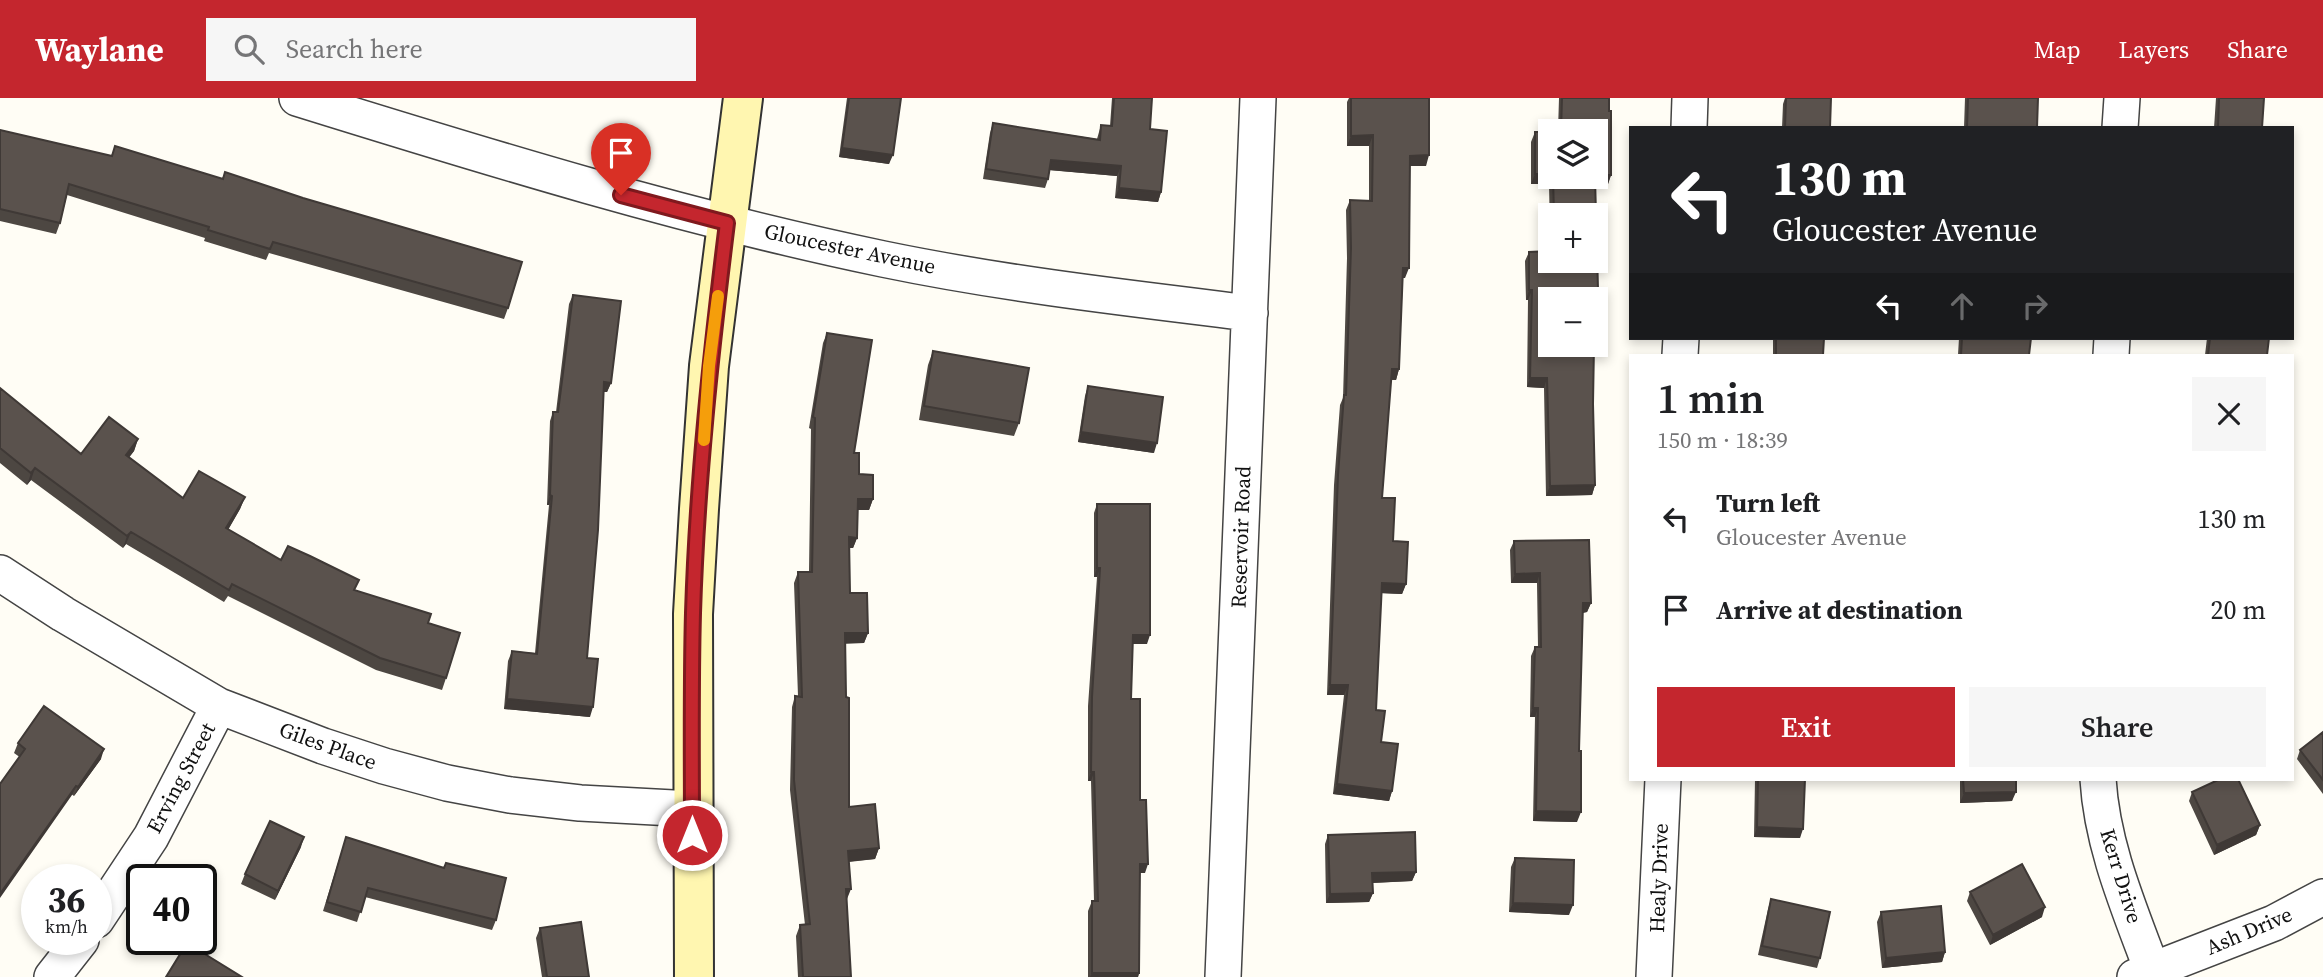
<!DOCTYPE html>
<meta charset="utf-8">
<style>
:root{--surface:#fff;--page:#f6f6f6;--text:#202124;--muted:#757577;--accent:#c4262e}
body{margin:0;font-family:"Source Serif 4",serif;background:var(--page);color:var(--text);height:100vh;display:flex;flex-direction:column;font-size:26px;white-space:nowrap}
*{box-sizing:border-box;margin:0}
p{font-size:23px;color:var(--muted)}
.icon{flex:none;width:38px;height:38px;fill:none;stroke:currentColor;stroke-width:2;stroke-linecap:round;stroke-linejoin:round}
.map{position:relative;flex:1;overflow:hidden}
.side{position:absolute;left:1629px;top:256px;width:665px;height:427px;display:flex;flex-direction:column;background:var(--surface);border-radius:0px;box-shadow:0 4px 10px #0003}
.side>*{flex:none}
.top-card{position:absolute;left:1629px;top:28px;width:665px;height:214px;border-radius:0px;box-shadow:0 4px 10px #0003;background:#202124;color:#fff;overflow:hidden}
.tools{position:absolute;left:1538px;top:21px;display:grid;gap:14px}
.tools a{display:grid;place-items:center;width:70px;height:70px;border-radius:0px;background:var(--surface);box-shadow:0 4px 10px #0003;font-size:35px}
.speed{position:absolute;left:21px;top:766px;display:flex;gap:14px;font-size:35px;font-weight:700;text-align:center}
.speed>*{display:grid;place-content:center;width:91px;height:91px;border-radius:50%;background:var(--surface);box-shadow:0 4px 10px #0003;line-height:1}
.speed small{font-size:18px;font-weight:400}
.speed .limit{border:4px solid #111;border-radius:10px;background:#fff;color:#111}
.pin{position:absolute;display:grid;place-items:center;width:60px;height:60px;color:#fff;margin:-72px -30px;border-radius:50% 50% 50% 0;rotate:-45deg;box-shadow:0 0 7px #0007}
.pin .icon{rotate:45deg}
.me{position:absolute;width:77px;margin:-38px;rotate:0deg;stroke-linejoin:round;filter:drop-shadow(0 0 5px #0008)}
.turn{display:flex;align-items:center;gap:24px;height:147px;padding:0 28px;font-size:32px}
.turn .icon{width:91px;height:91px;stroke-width:2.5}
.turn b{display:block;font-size:49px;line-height:60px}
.lanes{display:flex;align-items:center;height:66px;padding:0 28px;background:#0003;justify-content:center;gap:35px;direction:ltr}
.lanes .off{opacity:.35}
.round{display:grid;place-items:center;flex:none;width:74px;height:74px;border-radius:0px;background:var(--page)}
.overview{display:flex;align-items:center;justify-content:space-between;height:119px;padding:0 28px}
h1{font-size:42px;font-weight:600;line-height:52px}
.button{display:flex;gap:14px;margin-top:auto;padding:14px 28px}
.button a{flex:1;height:80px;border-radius:0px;background:var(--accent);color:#fff;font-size:28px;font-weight:600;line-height:80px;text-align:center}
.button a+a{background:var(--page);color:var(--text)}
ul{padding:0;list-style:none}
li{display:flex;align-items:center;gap:21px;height:91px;padding:0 28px}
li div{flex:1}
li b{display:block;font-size:26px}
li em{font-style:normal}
header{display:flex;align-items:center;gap:42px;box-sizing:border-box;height:98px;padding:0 35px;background:var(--accent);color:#fff}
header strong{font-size:33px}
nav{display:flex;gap:38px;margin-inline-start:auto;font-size:24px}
.search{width:490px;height:63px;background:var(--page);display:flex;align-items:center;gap:18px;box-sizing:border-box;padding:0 24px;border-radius:0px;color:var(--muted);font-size:26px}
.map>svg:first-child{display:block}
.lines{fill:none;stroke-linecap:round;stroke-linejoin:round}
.street-casing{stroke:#444;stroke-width:38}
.secondary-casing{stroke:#333;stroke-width:42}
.street{stroke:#fff;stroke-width:35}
.secondary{stroke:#fff6b0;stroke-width:38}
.wall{fill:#4d4742}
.shaded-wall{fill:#3f3936}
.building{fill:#5a524d;stroke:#3f3936;stroke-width:2}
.route-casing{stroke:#7f191e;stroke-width:18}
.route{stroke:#c4262e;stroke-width:12}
.slow{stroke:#f59e0b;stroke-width:12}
.labels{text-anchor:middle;stroke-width:7;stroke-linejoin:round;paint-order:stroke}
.street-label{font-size:21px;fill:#111;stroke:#fff}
</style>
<header>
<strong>Waylane</strong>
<div class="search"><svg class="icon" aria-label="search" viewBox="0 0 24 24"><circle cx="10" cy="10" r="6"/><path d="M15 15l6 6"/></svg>Search here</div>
<nav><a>Map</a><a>Layers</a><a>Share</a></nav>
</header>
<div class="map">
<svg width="2323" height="879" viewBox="0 0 2323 879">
<rect width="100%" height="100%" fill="#fffdf5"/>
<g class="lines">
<defs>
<path id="street" d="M297 0C490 60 685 120 883 161 1004 186 1127 200 1250 215
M1689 30 1690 0
M2120 30 2122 0
M1680 257 1681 240
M2111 257 2112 240
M0 475 63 516 219 608 323 648 384 668 447 685 510 697 580 705 692 711
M2098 681C2102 748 2129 810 2152 872
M96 822 151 739 219 608
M52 879 81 842
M1223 879 1258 0
M1654 879 1663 681
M2135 879 2274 825 2323 799"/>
<path id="secondary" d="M694 879 693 516 699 411 709 268 743 0"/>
</defs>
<!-- street casing -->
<use href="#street" class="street-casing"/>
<!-- secondary casing -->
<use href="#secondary" class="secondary-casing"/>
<!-- street -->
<use href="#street" class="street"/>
<!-- secondary -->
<use href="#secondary" class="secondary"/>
</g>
<!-- wall -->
<path class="wall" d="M847 0H901L889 66 839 59Z
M1112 0H1152L1150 31 1161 94 1158 104 1115 100 1117 78 1050 72 1048 81 1045 90 983 81 990 35 993 25 1097 41 1101 27 1110 28Z
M1349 0H1429L1426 68H1410L1405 180H1403L1399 271 1396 282H1391L1382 400 1393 443 1406 486 1402 496 1381 495 1376 612 1381 644 1392 693 1389 703 1333 696 1344 597H1327L1334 387 1340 307 1343 300 1347 160 1346 112 1350 102H1369V48H1347V4Z
M1559 0H1609V13H1611V77L1608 86H1595L1598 191 1595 201H1550V247H1594L1593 306 1595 387 1592 397 1546 398 1544 290 1527 289 1528 202H1526L1525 163 1529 154 1550 153V163H1596V117H1550V135L1549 86H1531V44L1535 34H1550V79H1596V33H1558Z
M1785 0H1831L1830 30H1782L1783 6Z
M1965 0H2038L2037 30H1964Z
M2216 0H2264L2262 30H2214Z
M0 32 112 58 115 48 508 210 504 221 269 155 266 162 204 143 205 140 67 97 60 125 56 136 0 123Z
M573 197 611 285 607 294H603L587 560 590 619 504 611 508 563 512 553 535 555 549 407H547L550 323 553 314H556L569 206Z
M827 235 859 376 873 401 869 412H858L857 440 853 450H849L850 495 868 535 864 545H845L849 709 879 750 875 761 849 764 846 801 851 879H798L796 838 800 827H805L790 692 792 609 795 598H798L794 485 798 474H809L811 331 809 330 823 245Z
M1773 240H1824L1823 257H1773Z
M1959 240H2031L2029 257H1958Z
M2207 240H2269L2267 257H2205Z
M933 253 1019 325 1014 338 919 322 928 267Z
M1088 288 1154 355 1078 344 1085 298Z
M0 290 81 356 138 341 134 353 129 359 183 400 245 399 240 411 228 432 281 462 355 492 428 525 446 580 442 592 376 572 228 498 224 504 126 446 123 450 31 382 27 387 0 365Z
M1097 406 1147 546H1132L1131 601 1145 775H1140L1139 875 1138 879H1088V813L1092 803H1094L1091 683H1088V608L1097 479H1094V415Z
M1514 443 1591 505 1587 514 1583 515 1577 724 1533 723 1535 619H1530L1531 558 1535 549H1538L1537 485H1511L1510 452Z
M2323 634V696L2297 661 2300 652Z
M18 645 101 661 74 698 14 655Z
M1755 681H1805L1800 740 1754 739Z
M1960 681H2016L2012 703 1960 705Z
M2192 694 2260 727 2256 737 2214 757 2189 703Z
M1328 737 1416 774 1412 783 1373 785V795L1369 804 1326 805 1325 746Z
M346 739 496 822 492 832 365 799 357 824 323 813Z
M301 749 275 802 241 786 245 776Z
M1515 760 1569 817 1509 814 1511 769Z
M1970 794 2042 819 1990 847 1967 803Z
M1771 801 1820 860 1817 870 1758 857 1768 811Z
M1881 814 1945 854 1942 864 1882 870 1877 824Z
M540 830 589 879H542L536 840Z"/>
<!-- shaded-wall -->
<path class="shaded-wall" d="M1373 37 1369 48H1347L1351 38Z
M842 50 893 57 889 66 839 59Z
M1429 57 1426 68H1406L1410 58Z
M1051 62 1121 68 1117 78 1048 72Z
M1535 76H1550V79H1552L1549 86H1531Z
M1596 77H1611L1608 86H1592Z
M1119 90 1161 94 1158 104 1115 100Z
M1403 170H1409L1405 180H1399Z
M1529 192H1532L1528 202H1526Z
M1392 271H1399L1396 282 1389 281Z
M1530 280H1547L1544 290 1527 289Z
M604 284 611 285 607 294 600 293Z
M1081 334 1157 345 1154 355 1078 344Z
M138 341 134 353 122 369 126 357Z
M35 370 31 382 27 387 31 375Z
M1595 387 1592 397 1546 398 1550 388Z
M550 397 552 398 549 407H547Z
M245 399 240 411 222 442 226 430Z
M858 401H873L869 412H854Z
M131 434 126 446 123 450 127 438Z
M849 439 857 440 853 450H845Z
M1097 470H1100L1097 479H1094Z
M1540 475 1537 485H1511L1515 476Z
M1382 485 1406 486 1402 496 1378 495Z
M1583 505H1591L1587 514 1579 515Z
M845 535H868L864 545 841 546Z
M1133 537H1150L1147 546H1129Z
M1330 587H1348L1344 597H1327Z
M507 601 593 609 590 619 504 611Z
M1533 610H1538L1535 619H1530Z
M104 651 101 661 74 698 78 689Z
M1091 674H1094L1091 683H1088Z
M1337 686 1392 693 1389 703 1333 696Z
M76 688 72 697 0 800V796Z
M2016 694 2012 703 1960 705 1964 695Z
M1536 713 1581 714 1577 724 1533 723Z
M2260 727 2256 737 2214 757 2217 747Z
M1757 729 1803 731 1800 740 1754 739Z
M304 739 301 749 275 802 278 793Z
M879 750 875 761 844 764 848 753Z
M1140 766H1148L1145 775H1137Z
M1416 774 1412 783 1369 785 1372 775Z
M846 791H851L847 801 842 802Z
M1373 795 1369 804 1326 805 1330 796Z
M1513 805 1573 807 1569 817 1509 814Z
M2045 809 2042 819 1990 847 1993 837Z
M1945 854 1942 864 1882 870 1886 860Z
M1092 875H1139L1138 879H1090Z"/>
<!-- building -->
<path class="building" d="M849 0H901L893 57 842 50Z
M1114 0H1152L1150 31 1167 33 1161 94 1119 90 1121 68 1051 62 1048 81 986 71 993 25 1100 42 1101 27 1112 28Z
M1351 0H1429V57L1410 58 1409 170H1403L1399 271H1392L1382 400H1395L1393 443 1408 444 1406 486 1382 485 1376 612 1385 613 1381 644 1398 646 1392 693 1337 686 1348 587H1330L1338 377 1344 297H1346L1351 150 1350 102 1372 103 1373 37 1351 38Z
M1562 0H1609V13H1611V77H1596V33H1561Z
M1786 0H1831L1830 30H1785Z
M1968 0H2038L2037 30H1967Z
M2219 0H2264L2262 30H2218Z
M0 32 112 58 115 48 223 81 225 74 303 100 522 164 508 210 273 144 270 151 208 132 209 129 69 86 60 125 0 111Z
M1535 34H1550V76H1535Z
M1553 79H1595L1598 191H1595V201H1550V247H1594L1593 306 1595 387 1550 388 1547 280H1530L1532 192H1529V154L1550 153V163H1596V117H1554Z
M573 197 621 203 611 285 604 284 598 432 587 560 598 561 593 609 507 601 512 553 537 556 552 398 550 397 553 314H558Z
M827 235 872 242 854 355H859V376L873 377V401H858L857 440 849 439 850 495H867L868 535H845L846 599 849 600V709L875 706 879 750 848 753 851 791H846L851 879H803L800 827 810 826 794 682 795 598 802 599 798 474H812L815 320 813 319Z
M1776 240H1824L1823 257H1776Z
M1962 240H2031L2029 257H1961Z
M2210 240H2269L2267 257H2208Z
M933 253 1029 270 1019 325 924 308Z
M1088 288 1163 299 1157 345 1081 334Z
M0 290 81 356 109 319 138 341 126 357 183 400 199 373 245 399 226 430 281 462 288 448 310 458 359 482 354 492 431 516 428 525 460 535 446 580 380 560 232 486 229 492 131 434 127 438 35 370 31 375 0 350Z
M1097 406H1150V537H1133L1131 601H1140V702H1146L1148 766H1140L1139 875H1092V803H1098L1094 674H1091L1092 599 1100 470H1097Z
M1589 442 1591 505H1583L1579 653H1581V714L1536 713 1538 610H1533L1535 549H1541L1540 475 1515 476 1514 443Z
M44 608 104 651 78 689 76 688 0 796V686L25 651 18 645Z
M2323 634V682L2300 652Z
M1758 681H1805L1803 731 1757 729Z
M1963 681H2016V694L1964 695Z
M2220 681H2238L2260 727 2217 747 2192 694Z
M270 723 304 739 278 793 245 776Z
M1415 734 1416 774 1372 775 1373 795 1330 796 1328 737Z
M346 739 444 770 446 765 506 780 496 822 368 790 361 814 327 804Z
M1515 760 1574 762 1573 807 1513 805Z
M2022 766 2045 809 1993 837 1970 794Z
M1771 801 1830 814 1820 860 1762 848Z
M1941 808 1945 854 1886 860 1881 814Z
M581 824 589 879H547L540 830Z
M187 845 242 879H166Z"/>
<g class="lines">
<defs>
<path id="route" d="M621 97 727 125C711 254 697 384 693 515 691 589 692 663 692 737"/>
</defs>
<!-- route casing -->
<use href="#route" class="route-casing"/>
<!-- route -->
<use href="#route" class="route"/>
<!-- slow -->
<path class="slow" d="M704 342 709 268 718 198"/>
</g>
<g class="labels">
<!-- street labels -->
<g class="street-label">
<text transform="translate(850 151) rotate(12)" y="7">Gloucester Avenue</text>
<text transform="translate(1241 439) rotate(-88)" y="7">Reservoir Road</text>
<text transform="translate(328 648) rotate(20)" y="7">Giles Place</text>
<text transform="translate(181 680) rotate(-62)" y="7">Erving Street</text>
<text transform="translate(2121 778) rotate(73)" y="7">Kerr Drive</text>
<text transform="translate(1659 780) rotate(-88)" y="7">Healy Drive</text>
<text transform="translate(2249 833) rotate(-23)" y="7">Ash Drive</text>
</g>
</g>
</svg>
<div class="tools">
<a><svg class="icon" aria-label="layers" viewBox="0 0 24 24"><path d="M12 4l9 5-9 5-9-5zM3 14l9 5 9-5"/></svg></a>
<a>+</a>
<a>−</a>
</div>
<div class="speed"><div>36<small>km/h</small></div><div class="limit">40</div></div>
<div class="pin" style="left:621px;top:97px;background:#d93025"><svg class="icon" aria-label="arrive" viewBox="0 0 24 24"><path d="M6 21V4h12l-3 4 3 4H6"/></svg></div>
<svg class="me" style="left:692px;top:737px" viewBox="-20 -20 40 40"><circle r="17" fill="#c4262e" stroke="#fff" stroke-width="3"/><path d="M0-11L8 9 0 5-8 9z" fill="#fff"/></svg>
<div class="top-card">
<div class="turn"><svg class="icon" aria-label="left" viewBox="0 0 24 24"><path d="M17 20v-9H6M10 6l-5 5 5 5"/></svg><div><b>130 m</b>Gloucester Avenue</div></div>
<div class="lanes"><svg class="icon" aria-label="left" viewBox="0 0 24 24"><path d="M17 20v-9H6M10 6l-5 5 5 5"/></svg><svg class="icon off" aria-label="ahead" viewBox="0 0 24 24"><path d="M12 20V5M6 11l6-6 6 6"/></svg><svg class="icon off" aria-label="right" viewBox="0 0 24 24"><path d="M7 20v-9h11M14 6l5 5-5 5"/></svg></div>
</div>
<section class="side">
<div class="overview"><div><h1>1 min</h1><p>150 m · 18:39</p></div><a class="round"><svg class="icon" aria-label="close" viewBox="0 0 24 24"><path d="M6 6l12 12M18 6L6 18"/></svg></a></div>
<ul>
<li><svg class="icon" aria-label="left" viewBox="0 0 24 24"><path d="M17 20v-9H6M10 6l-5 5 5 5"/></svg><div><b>Turn left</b><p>Gloucester Avenue</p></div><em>130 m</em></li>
<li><svg class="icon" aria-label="arrive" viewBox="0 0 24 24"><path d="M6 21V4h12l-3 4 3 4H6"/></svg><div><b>Arrive at destination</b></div><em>20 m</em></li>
</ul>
<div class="button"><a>Exit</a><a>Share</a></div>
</section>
</div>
